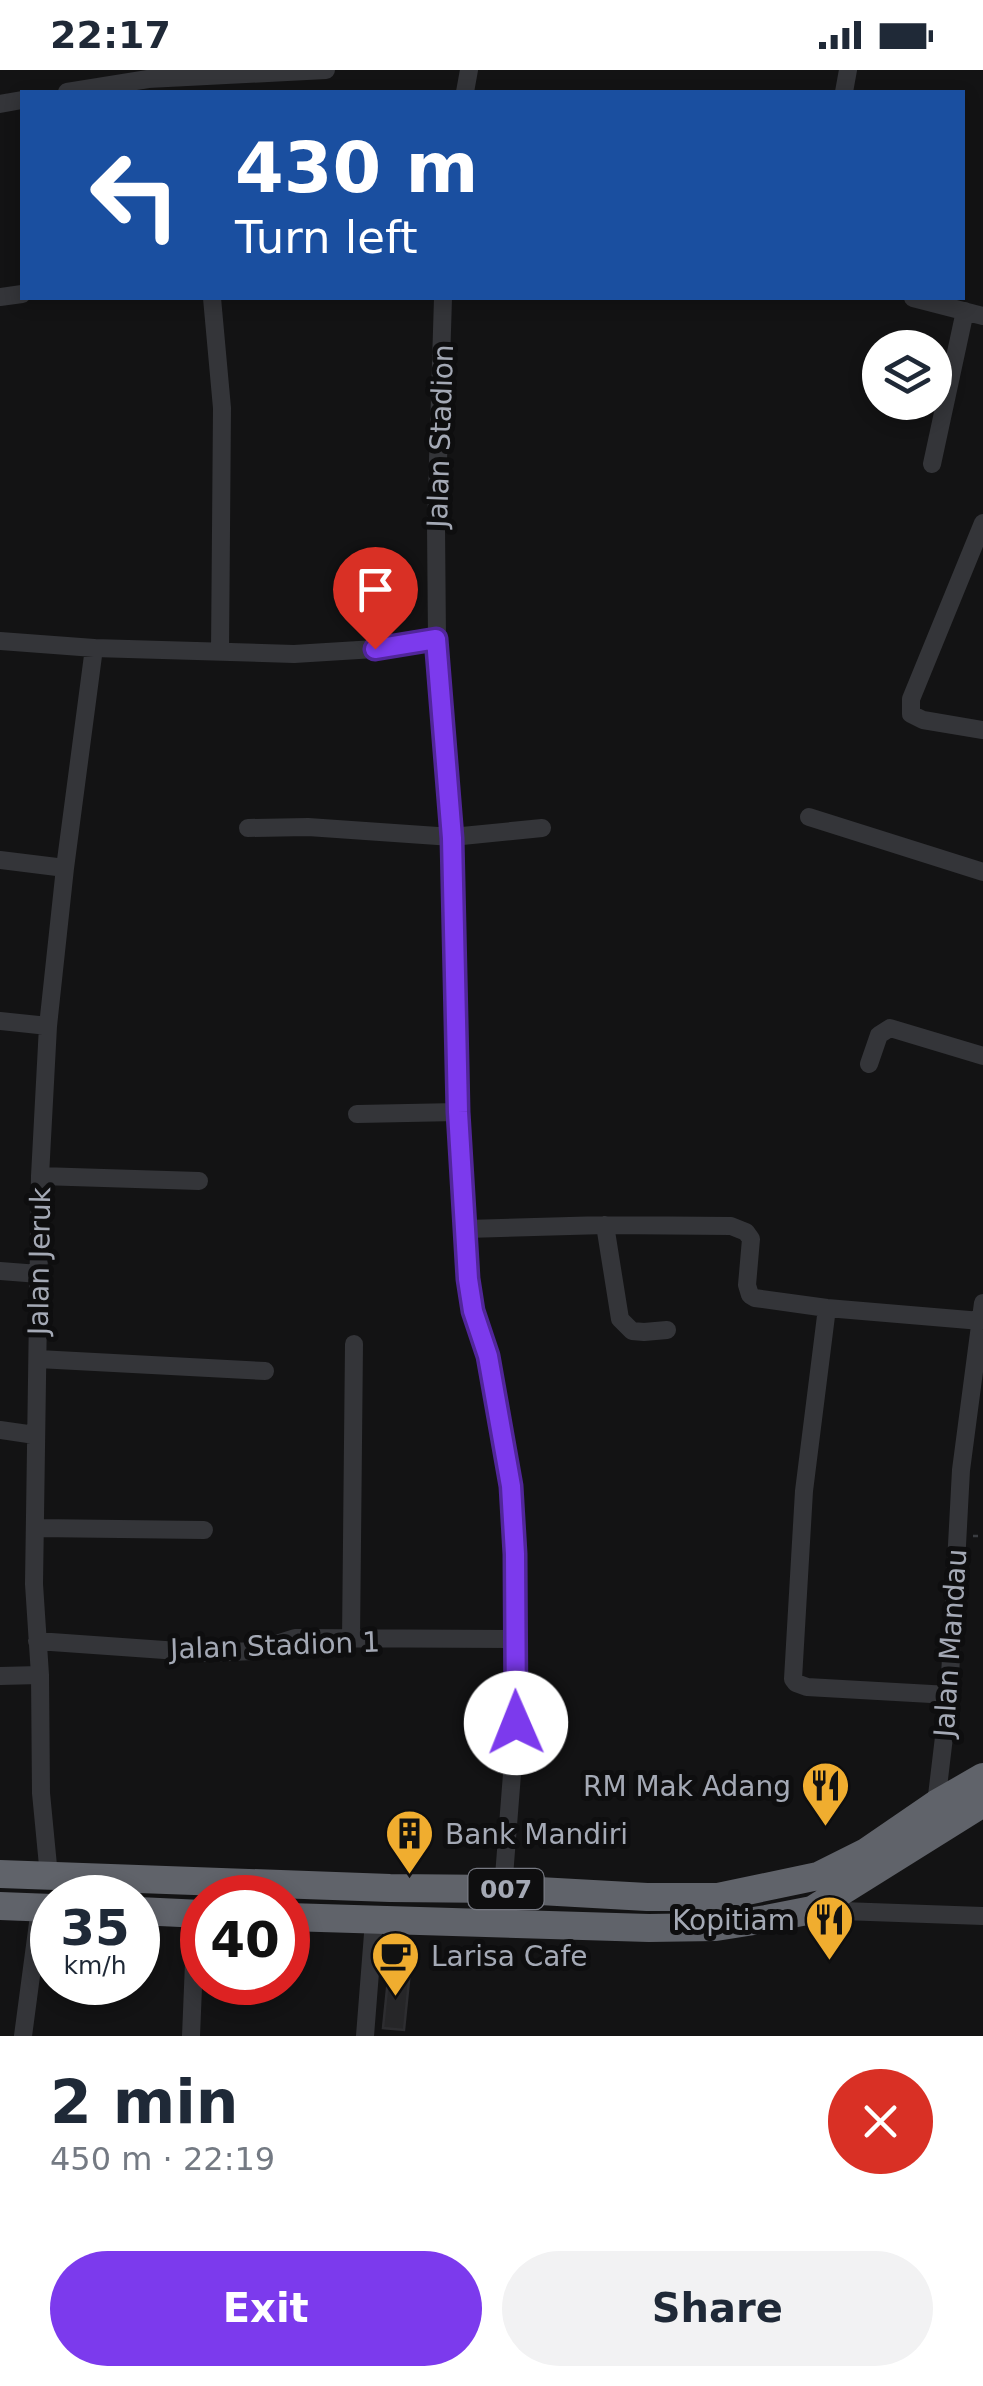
<!DOCTYPE html>
<meta charset="utf-8">
<style>
:root{--surface:#fff;--page:#f2f2f3;--text:#1f2937;--muted:#747a83;--accent:#7c3aed}
body{margin:0;font-family:"DejaVu Sans",sans-serif;background:var(--page);color:var(--text);height:100vh;display:flex;flex-direction:column;font-size:38px;white-space:nowrap}
*{box-sizing:border-box;margin:0}
p{font-size:32px;color:var(--muted)}
.icon{flex:none;width:55px;height:55px;fill:none;stroke:currentColor;stroke-width:2;stroke-linecap:round;stroke-linejoin:round}
.map{position:relative;height:1966px;overflow:hidden}
.details{display:flex;flex-direction:column;background:var(--surface);flex:1}
.details>*{flex:none}
.guide{position:absolute;left:20px;top:20px;width:945px;height:210px;border-radius:0px;box-shadow:0 5px 15px #0003;background:#1a4fa0;color:#fff;overflow:hidden}
.tools{position:absolute;left:862px;top:260px;display:grid;gap:20px}
.tools a{display:grid;place-items:center;width:90px;height:90px;border-radius:50%;background:var(--surface);box-shadow:0 5px 15px #0003;font-size:50px}
.speed{position:absolute;left:30px;top:1805px;display:flex;gap:20px;font-size:50px;font-weight:700;text-align:center}
.speed>*{display:grid;place-content:center;width:130px;height:130px;border-radius:50%;background:var(--surface);box-shadow:0 5px 15px #0003;line-height:1}
.speed small{font-size:25px;font-weight:400}
.speed .limit{border:15px solid #d22;background:#fff;color:#111}
.pin{position:absolute;display:grid;place-items:center;width:85px;height:85px;color:#fff;margin:-102px -42px;border-radius:50% 50% 50% 0;rotate:-45deg;box-shadow:0 0 10px #0007}
.pin .icon{rotate:45deg}
.me{position:absolute;width:110px;margin:-55px;rotate:359deg;stroke-linejoin:round;filter:drop-shadow(0 0 8px #0008)}
.turn{display:flex;align-items:center;gap:35px;height:210px;padding:0 50px;font-size:45px}
.turn .icon{width:130px;height:130px;stroke-width:2.5}
.turn b{display:block;font-size:70px;line-height:85px}
.round{display:grid;place-items:center;flex:none;width:105px;height:105px;border-radius:52px;background:var(--page)}
.summary{display:flex;align-items:center;justify-content:space-between;height:170px;padding:0 50px}
h1{font-size:60px;font-weight:700;line-height:75px}
.button{display:flex;gap:20px;margin-top:auto;padding:20px 50px}
.button a{flex:1;height:115px;border-radius:60px;background:var(--accent);color:#fff;font-size:40px;font-weight:700;line-height:115px;text-align:center}
.button a+a{background:var(--page);color:var(--text)}
.status{display:flex;justify-content:space-between;align-items:center;height:70px;padding:0 50px;background:var(--surface);direction:ltr}
.status svg{height:28px;fill:currentColor}
.map>svg:first-child{display:block}
.building{fill:#262628;stroke:#2d2d30;stroke-width:2.5}
.lines{fill:none;stroke-linecap:round;stroke-linejoin:round}
.path{stroke:#3a3c40;stroke-width:2.5;stroke-dasharray:5 8;stroke-linecap:butt}
.minor{stroke:#343539;stroke-width:18}
.highway{stroke:#60636a;stroke-width:28}
.route-casing{stroke:#51269a;stroke-width:25}
.route{stroke:#7c3aed;stroke-width:18}
.labels{text-anchor:middle;stroke-width:10;stroke-linejoin:round;paint-order:stroke}
.shield{fill:#0e0e0f;stroke:#777a83;stroke-width:2.5}
.shield-label{font-size:25px;font-weight:bold;fill:#a4a9b5}
.street-label{font-size:28px;fill:#a4a9b5;stroke:#0e0e0f}
.poi-label{font-size:28px;fill:#a4a9b5;stroke:#0e0e0f;text-anchor:end}
</style>
<div class="status"><b>22:17</b><svg viewBox="0 0 49 12"><path d="M0 12V9h3v3zM5 12V6h3v6zM10 12V3h3v9zM15 12V0h3v12zM26 1h20v11H26zM47 4h2v5h-2z"/></svg></div>
<div class="map">
<svg width="983" height="1966" viewBox="0 0 983 1966">
<rect width="100%" height="100%" fill="#131314"/>
<!-- building -->
<path class="building" d="M389 1899 410 1901 404 1960 383 1958Z"/>
<g class="lines">
<!-- path -->
<path class="path" d="M973 1466H983"/>
<!-- minor -->
<path class="minor" d="M67 22 148 9 326 0
M465 22 469 0
M844 22 848 0
M0 34 22 30
M0 227 22 224
M212 228 222 338 220 582
M443 228 436 456 437 569 452 767 458 1042 467 1209 473 1241 488 1286 501 1350 511 1416 515 1484 516 1653 503 1819
M913 228 983 246
M932 394 965 241
M983 453 911 629V644L923 650 983 660
M0 571 94 578 294 584 375 579 437 569
M809 747 983 802
M248 758 308 757 452 767 542 758
M0 790 65 798
M0 951 48 956
M869 994 879 965 890 958 983 986
M357 1044 458 1042
M40 1106 199 1111
M605 1155 620 1249 632 1261 644 1262 667 1260
M466 1159 605 1155 731 1156 746 1162 751 1169 747 1215 750 1225 755 1228 827 1238 981 1251
M0 1201 39 1204
M827 1238 804 1421 793 1609 796 1613 807 1617 949 1625
M38 1289 265 1301
M0 1360 35 1365
M36 1458 204 1460
M351 1570 354 1274
M37 1571 207 1583 254 1581 295 1568 514 1569
M0 1606 40 1605
M936 1734 949 1625 961 1400 983 1233
M49 1806 41 1723 40 1605 34 1514 40 1106 48 956 65 798 94 578
M814 1840 983 1846
M23 1966 40 1838
M191 1966 196 1844
M365 1966 374 1851"/>
<!-- highway -->
<path class="highway" d="M0 1804 390 1818 503 1819 647 1827H718L818 1806 866 1782 936 1734 983 1707
M0 1836 52 1838
M138 1841 202 1844
M288 1847 649 1858 716 1857 766 1849 812 1840 983 1733"/>
</g>
<g class="lines">
<defs>
<path id="route" d="M375 579 436 569 452 768 458 1042 468 1209 473 1241 488 1286 511 1416 515 1484 516 1653"/>
</defs>
<!-- route casing -->
<use href="#route" class="route-casing"/>
<!-- route -->
<use href="#route" class="route"/>
</g>
<!-- icons -->
<defs>
<symbol id="restaurant-pin" viewBox="-11 -11 22 30"><path d="M0 17L-7.5 6A9.5 9.5 0 1 1 7.5 6Z" fill="#f0ad2f" stroke="#0e0e0f"/><path d="M-5-6h1v4h1v-4h1v4h1v-4h1v5L-1.5 .5V6h-2V.5L-5-1ZM5-6V6H3V1.5H1.5Q1.5-4 5-6Z" fill="#111"/></symbol>
<symbol id="building-pin" viewBox="-11 -11 22 30"><path d="M0 17L-7.5 6A9.5 9.5 0 1 1 7.5 6Z" fill="#f0ad2f" stroke="#0e0e0f"/><path d="M-4-6H4V6H1V3H-1V6H-4ZM-2.5-4.3h1.7v1.8h-1.7ZM.8-4.3h1.7v1.8H.8ZM-2.5-1h1.7V.8h-1.7ZM.8-1h1.7V.8H.8Z" fill="#111"/></symbol>
<symbol id="cafe-pin" viewBox="-11 -11 22 30"><path d="M0 17L-7.5 6A9.5 9.5 0 1 1 7.5 6Z" fill="#f0ad2f" stroke="#0e0e0f"/><path d="M-5.5-4.5H6V0H3Q3 3.5 0 3.5H-2.5Q-5.5 3.5-5.5 0ZM3-3.2v2h1.7v-2ZM-6 4.5H4V6H-6Z" fill="#111"/></symbol>
</defs>
<g fill-rule="evenodd">
<use href="#restaurant-pin" x="798" y="1688" width="55" height="75"/>
<use href="#building-pin" x="382" y="1736" width="55" height="75"/>
<use href="#restaurant-pin" x="802" y="1822" width="55" height="75"/>
<use href="#cafe-pin" x="368" y="1858" width="55" height="75"/>
</g>
<g class="labels">
<!-- shield labels -->
<rect class="shield" x="468.5" y="1799" width="75" height="40" rx="8"/>
<g class="shield-label">
<text x="506" y="1828">007</text>
</g>
<!-- street labels -->
<g class="street-label">
<text transform="translate(440 366) rotate(-88)" y="10">Jalan Stadion</text>
<text transform="translate(39 1191) rotate(-89)" y="10">Jalan Jeruk</text>
<text transform="translate(950 1573) rotate(-86)" y="10">Jalan Mandau</text>
<text transform="translate(275 1575) rotate(-2)" y="10">Jalan Stadion 1</text>
</g>
<!-- poi labels -->
<g class="poi-label">
<text x="791" y="1726">RM Mak Adang</text>
<text x="445" y="1774" text-anchor="start">Bank Mandiri</text>
<text x="795" y="1860">Kopitiam</text>
<text x="431" y="1896" text-anchor="start">Larisa Cafe</text>
</g>
</g>
</svg>
<div class="tools">
<a><svg class="icon" aria-label="layers" viewBox="0 0 24 24"><path d="M12 4l9 5-9 5-9-5zM3 14l9 5 9-5"/></svg></a>
</div>
<div class="speed"><div>35<small>km/h</small></div><div class="limit">40</div></div>
<div class="pin" style="left:375px;top:579px;background:#d93025"><svg class="icon" aria-label="arrive" viewBox="0 0 24 24"><path d="M6 21V4h12l-3 4 3 4H6"/></svg></div>
<svg class="me" style="left:516px;top:1653px" viewBox="-20 -20 40 40"><circle r="19" fill="#fff"/><path d="M0-13L10 11 0 6-10 11z" fill="#7c3aed"/></svg>
<div class="guide">
<div class="turn"><svg class="icon" aria-label="left" viewBox="0 0 24 24"><path d="M17 20v-9H6M10 6l-5 5 5 5"/></svg><div><b>430 m</b>Turn left</div></div>
</div>
</div>
<section class="details">
<div class="summary"><div><h1>2 min</h1><p>450 m · 22:19</p></div><a class="round" style="background:#d93025;color:#fff"><svg class="icon" aria-label="close" viewBox="0 0 24 24"><path d="M6 6l12 12M18 6L6 18"/></svg></a></div>
<div class="button"><a>Exit</a><a>Share</a></div>
</section>
